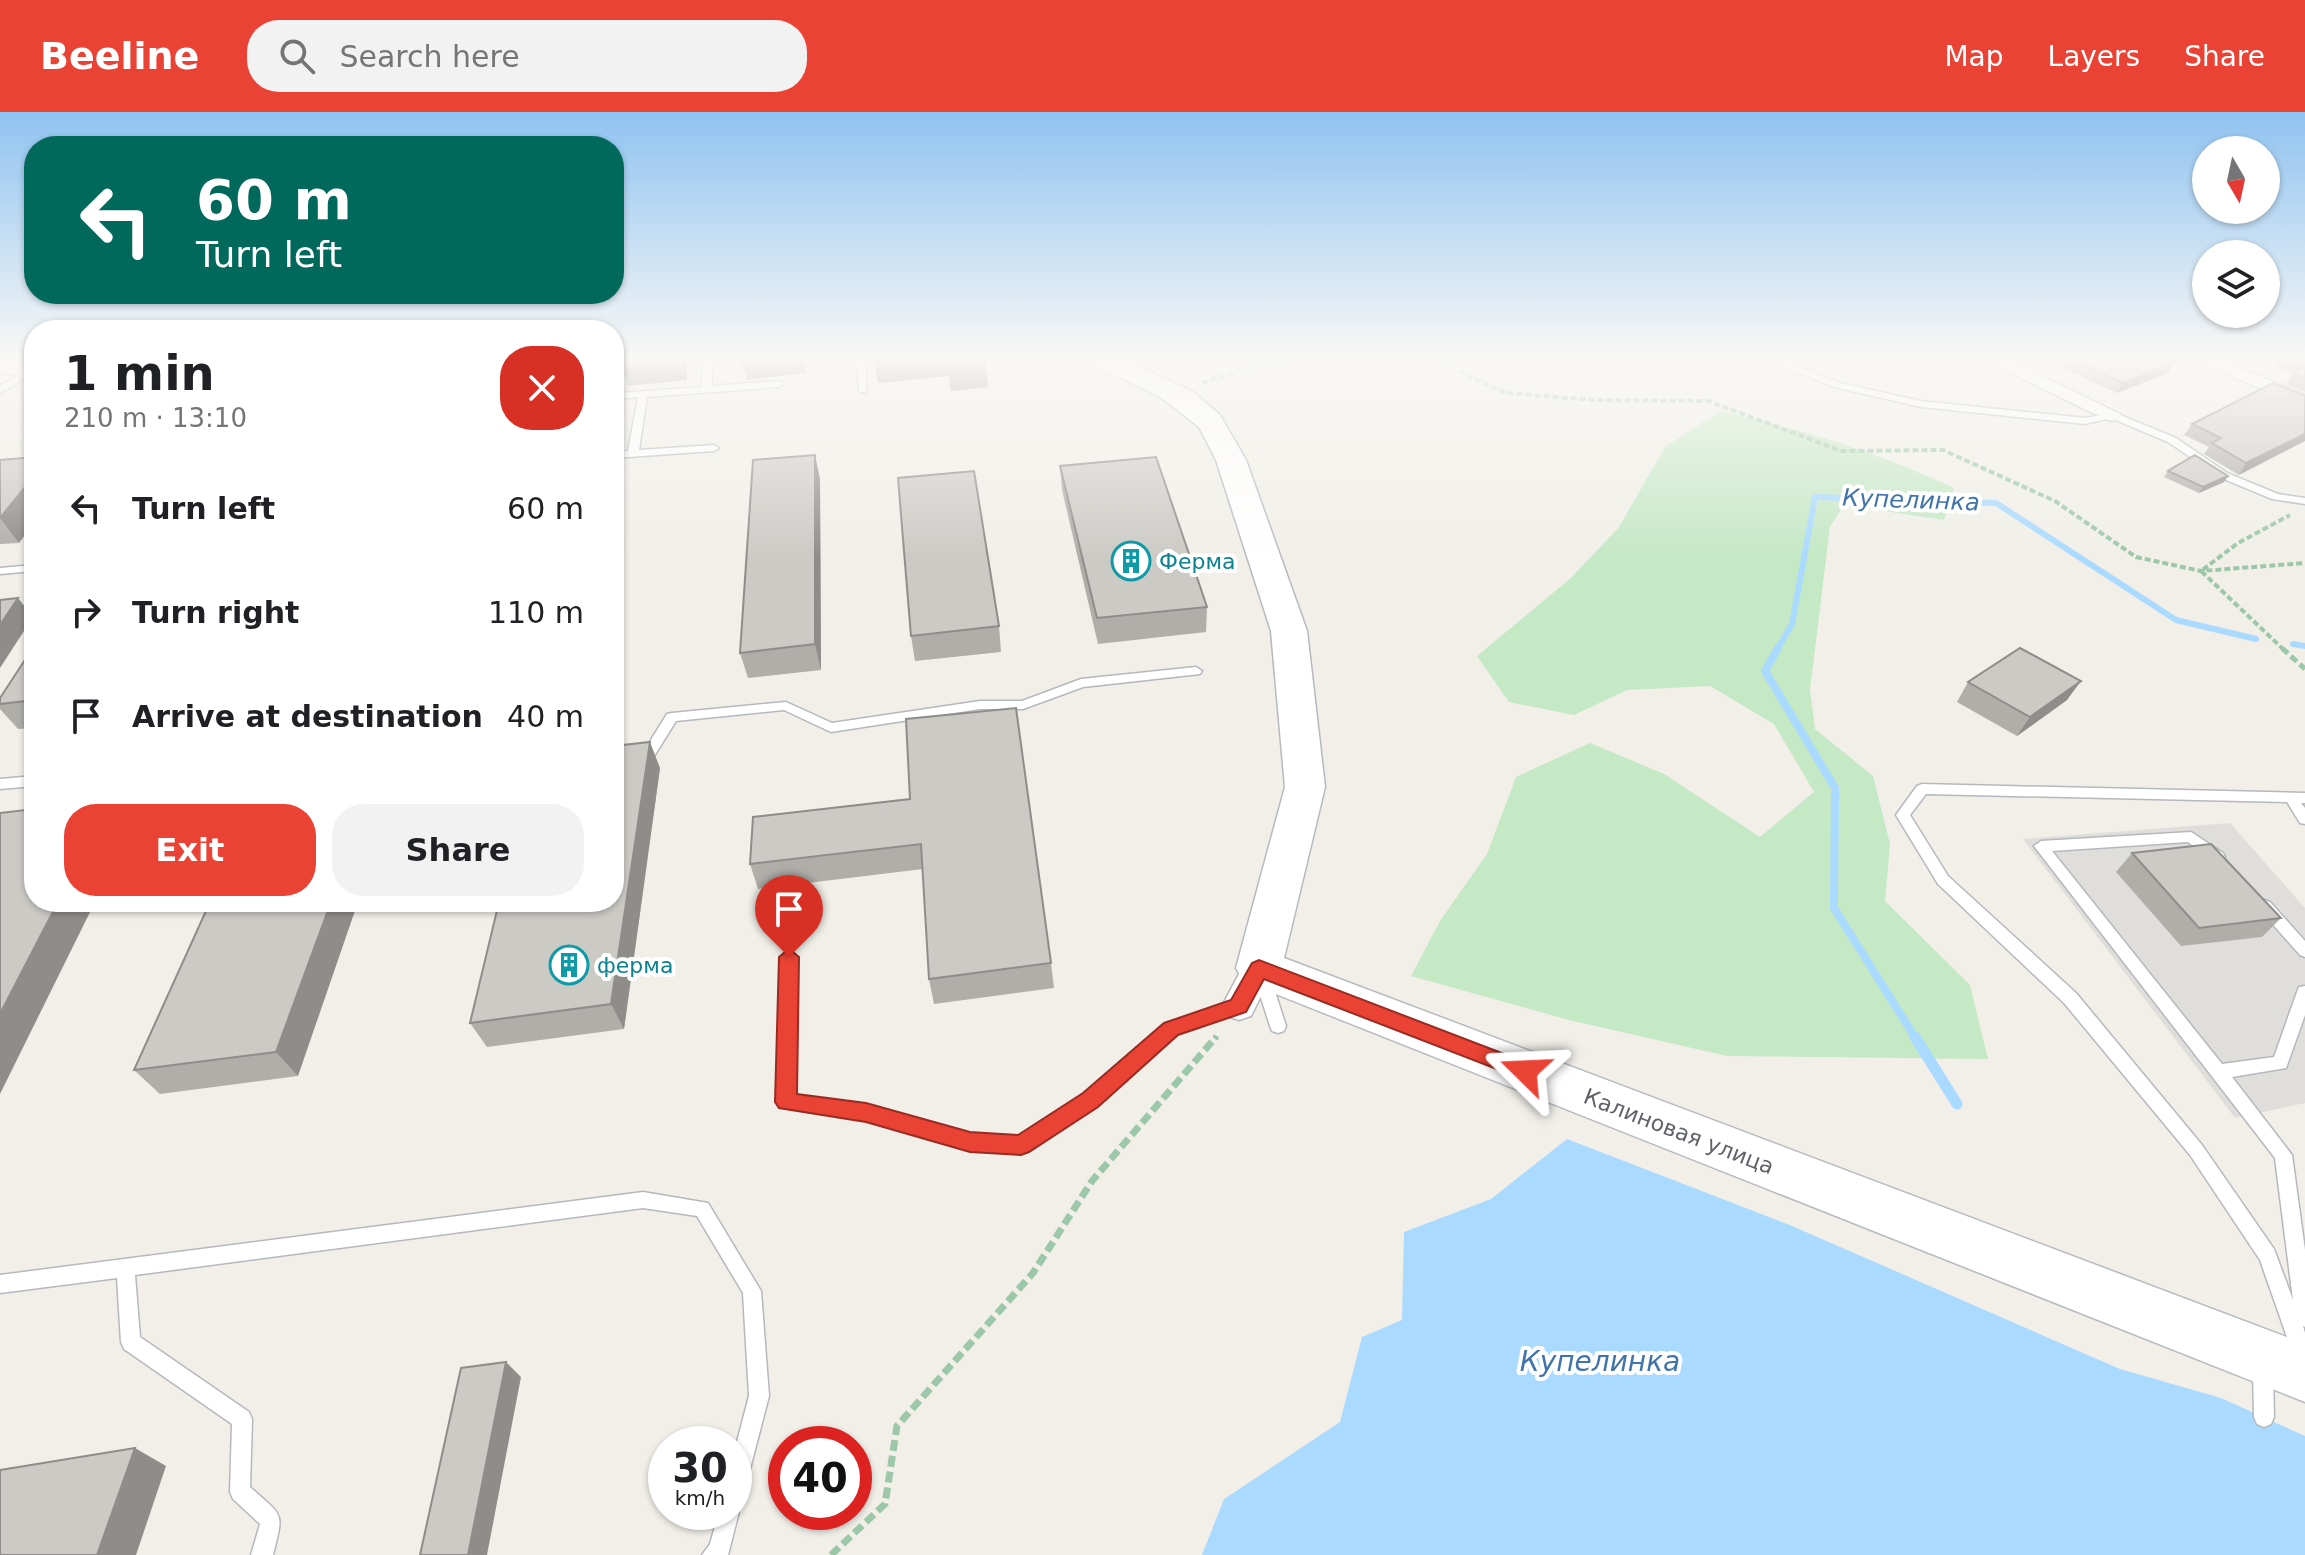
<!DOCTYPE html>
<meta charset="utf-8">
<style>
:root{--surface:#fff;--page:#f2f2f2;--text:#202124;--muted:#757577;--accent:#ea4335}
body{margin:0;font-family:"DejaVu Sans",sans-serif;background:var(--page);color:var(--text);height:100vh;display:flex;flex-direction:column;font-size:30px;white-space:nowrap}
*{box-sizing:border-box;margin:0}
p{font-size:26px;color:var(--muted)}
.icon{flex:none;width:44px;height:44px;fill:none;stroke:currentColor;stroke-width:2;stroke-linecap:round;stroke-linejoin:round}
.map{position:relative;flex:1;overflow:hidden}
.side{position:absolute;left:24px;top:208px;width:600px;height:592px;display:flex;flex-direction:column;background:var(--surface);border-radius:32px;box-shadow:0 2px 6px #0004}
.side>*{flex:none}
.guide{position:absolute;left:24px;top:24px;width:600px;height:168px;border-radius:32px;box-shadow:0 2px 6px #0004;background:#00695c;color:#fff;overflow:hidden}
.needle{width:52px;rotate:171deg}
.tools{position:absolute;left:2192px;top:24px;display:grid;gap:16px}
.tools a{display:grid;place-items:center;width:88px;height:88px;border-radius:50%;background:var(--surface);box-shadow:0 2px 6px #0004;font-size:40px}
.speed{position:absolute;left:648px;top:1314px;display:flex;gap:16px;font-size:40px;font-weight:700;text-align:center}
.speed>*{display:grid;place-content:center;width:104px;height:104px;border-radius:50%;background:var(--surface);box-shadow:0 2px 6px #0004;line-height:1}
.speed small{font-size:20px;font-weight:400}
.speed .limit{border:12px solid #d22;background:#fff;color:#111}
.pin{position:absolute;display:grid;place-items:center;width:68px;height:68px;color:#fff;margin:-82px -34px;border-radius:50% 50% 50% 0;rotate:-45deg;box-shadow:0 0 8px #0007}
.pin .icon{rotate:45deg}
.me{position:absolute;width:88px;margin:-44px;rotate:291deg;stroke-linejoin:round;filter:drop-shadow(0 0 6px #0008)}
.turn{display:flex;align-items:center;gap:28px;height:168px;padding:0 40px;font-size:36px}
.turn .icon{width:104px;height:104px;stroke-width:2.5}
.turn b{display:block;font-size:56px;line-height:68px}
.round{display:grid;place-items:center;flex:none;width:84px;height:84px;border-radius:32px;background:var(--page)}
.overview{display:flex;align-items:center;justify-content:space-between;height:136px;padding:0 40px}
h1{font-size:48px;font-weight:700;line-height:60px}
.primary-button{display:flex;gap:16px;margin-top:auto;padding:16px 40px}
.primary-button a{flex:1;height:92px;border-radius:32px;background:var(--accent);color:#fff;font-size:32px;font-weight:700;line-height:92px;text-align:center}
.primary-button a+a{background:var(--page);color:var(--text)}
ul{padding:0;list-style:none}
li{display:flex;align-items:center;gap:24px;height:104px;padding:0 40px}
li div{flex:1}
li b{display:block;font-size:30px}
li em{font-style:normal}
header{display:flex;align-items:center;gap:48px;box-sizing:border-box;height:112px;padding:0 40px;background:var(--accent);color:#fff}
header strong{font-size:38px}
nav{display:flex;gap:44px;margin-inline-start:auto;font-size:28px}
.search{width:560px;height:72px;background:var(--page);display:flex;align-items:center;gap:20px;box-sizing:border-box;padding:0 28px;border-radius:32px;color:var(--muted);font-size:30px}
.map>svg:first-child{display:block}
.industrial{fill:#e0deda}
.green{fill:#c5e8c5}
.water{fill:#aadaff}
.lines{fill:none;stroke-linecap:round;stroke-linejoin:round}
.stream-far2{stroke:#aadaff;stroke-width:6}
.stream-far1{stroke:#aadaff;stroke-width:8}
.stream{stroke:#aadaff;stroke-width:11}
.lane-casing{stroke:#b5b8bc;stroke-width:3}
.street-casing{stroke:#b5b8bc;stroke-width:3}
.secondary-casing{stroke:#b6babf;stroke-width:3}
.path-far2{stroke:#9cc7a9;stroke-width:4;stroke-dasharray:6 3;stroke-linecap:butt}
.path-far1{stroke:#9cc7a9;stroke-width:5;stroke-dasharray:8 4;stroke-linecap:butt}
.path{stroke:#9cc7a9;stroke-width:7;stroke-dasharray:11 5;stroke-linecap:butt}
.lane{fill:#fff;fill-rule:evenodd}
.street{fill:#fff;fill-rule:evenodd}
.secondary{fill:#fff;fill-rule:evenodd}
.wall{fill:#afaea9}
.shaded-wall{fill:#8f8d8a}
.building{fill:#cccac5;stroke:#8f8d8a;stroke-width:2}
.route{fill:#ea4335;stroke:#982c22;stroke-width:2}
.labels{text-anchor:middle;stroke-width:8;stroke-linejoin:round;paint-order:stroke}
.culture-label{font-size:22px;fill:#0d838f;stroke:#fff;text-anchor:start}
.street-label{font-size:22px;fill:#5f6368;stroke:#fff}
.water-label{font-size:24px;font-style:italic;fill:#4174aa;stroke:#fff}
.near-water-label{font-size:28px;font-style:italic;fill:#4174aa;stroke:#fff}
</style>
<header>
<strong>Beeline</strong>
<div class="search"><svg class="icon" aria-label="search" viewBox="0 0 24 24"><circle cx="10" cy="10" r="6"/><path d="M15 15l6 6"/></svg>Search here</div>
<nav><a>Map</a><a>Layers</a><a>Share</a></nav>
</header>
<div class="map">
<svg width="2305" height="1443" viewBox="0 0 2305 1443">
<rect width="100%" height="100%" fill="#f1efe8"/>
<!-- industrial -->
<path class="industrial" d="M2230 711 2305 796V991L2235 1006 2023 727Z"/>
<!-- green -->
<path class="green" d="M1720 299C1802 317 1878 340 1954 376L1944 408 1844 393 1830 415 1810 577 1815 617 1873 664 1890 732 1885 789 1970 873 1988 947 1727 944 1569 908 1411 864 1440 809 1487 742 1516 665 1590 631 1664 662 1760 725 1814 680 1774 612 1710 574 1627 578 1574 603 1509 590 1477 544 1572 465 1619 415 1665 335Z"/>
<!-- water -->
<path class="water" d="M1567 1027 1792 1114 2120 1257 2221 1286 2305 1324V1443H1202L1224 1387 1340 1310 1362 1225 1402 1208 1404 1120 1491 1087Z"/>
<g class="lines">
<!-- stream-far2 -->
<path class="stream-far2" d="M2293 532 2305 534
M1777 538 1792 512 1815 385 1996 391 2176 508 2256 527"/>
<!-- stream-far1 -->
<path class="stream-far1" d="M1778 536 1765 559 1835 676 1834 796 1916 927"/>
<!-- stream -->
<path class="stream" d="M1915 925 1957 992"/>
<defs>
<path id="lane" d="M614 244H622L618 281 702 275 703 244H712V274L779 269 784 272 779 275 647 285 639 338 714 333 719 336 714 339 614 346V340L628 339 638 285 614 287Z
M856 244H865L867 281 859 279Z
M1758 244H1771L1840 271 1921 289 2085 306 2115 301 2176 326 2227 361 2278 382 2305 386V392L2272 387 2219 365 2168 330 2111 306 2085 312 1921 295 1834 275Z
M34 255V262L0 281V274Z
M34 453V459L0 462V456Z
M1196 555 1202 559 1200 562 1083 575 1023 597H980L831 620 784 598 676 609 653 646 614 651V641L644 639 667 602 672 601 786 590 832 611 980 589H1022L1081 567Z
M34 664V674L0 677V667Z
M1922 672 2305 681V691H2301L2305 696V712L2300 711 2287 690 1926 682 1910 703 1948 764 2076 881 2202 1033 2274 1137 2293 1188 2275 1046 2034 734 2041 729 2191 720 2223 741 2225 745 2223 749H2213L2188 730 2052 739 2222 952 2274 945 2297 880 2299 875 2305 874V903L2286 956 2232 965 2292 1043 2305 1138V1215L2303 1214 2305 1221V1258L2298 1255 2295 1248 2260 1148 2190 1043 2064 891 1938 772 1896 703 1917 674Z
M2265 788 2270 790 2305 829V845L2300 843 2260 798 2258 794 2260 790Z
M789 839 794 841 797 845 794 984 866 993 970 1022 1019 1025 1084 983 1165 912 1239 888 1245 889 1247 894 1245 899 1177 922 1096 993 1027 1038 1021 1041 970 1038 866 1007 780 995 778 990 781 845 784 841Z
M1261 855 1266 857 1269 861 1286 914 1284 919 1278 921 1272 919 1270 914 1253 861 1256 857Z
M643 1080 708 1091 761 1179 769 1284 744 1380 741 1387 734 1390V1341L749 1284 743 1181 697 1104 643 1096 135 1163 140 1225 249 1300 252 1307 250 1375C284 1406 284 1398 273 1443H251L260 1412 233 1387 230 1380 232 1312 124 1237 121 1230 117 1166 0 1181V1163Z
M2263 1248 2270 1251 2273 1258 2274 1305 2271 1312 2264 1315 2257 1312 2254 1305 2253 1258 2256 1251Z
M734 1392 739 1400 728 1443H702L710 1432 719 1400H734Z"/>
<path id="street" d="M1975 244H2001L2122 303 2112 309 2105 307Z
M2185 244H2212L2305 283V296Z
M1259 843 1271 847 1275 856 1251 904 1239 908 1227 904 1222 894 1247 847Z"/>
<path id="secondary" d="M0 244H21L22 248 34 249V265L1 261Z
M1082 244H1118L1193 280 1220 303 1246 348 1307 519 1325 675 1284 846 2305 1232V1290L1243 869 1236 856 1285 675 1271 519 1216 348 1199 315 1159 284 1086 250Z"/>
</defs>
<!-- lane casing -->
<use href="#lane" class="lane-casing"/>
<!-- street casing -->
<use href="#street" class="street-casing"/>
<!-- secondary casing -->
<use href="#secondary" class="secondary-casing"/>
<!-- path-far2 -->
<path class="path-far2" d="M1427 244 1446 248 1470 265 1506 281 1594 288 1708 289 1842 339 1943 338 2055 389 2136 445 2201 459 2305 451
M1202 271 1258 252 1321 244
M2284 538 2201 459 2238 431 2290 403"/>
<!-- path-far1 -->
<path class="path-far1" d="M2282 536 2305 557
M1215 927 1217 924"/>
<!-- path -->
<path class="path" d="M831 1443 885 1392 897 1314 1033 1161 1092 1069 1216 925"/>
<!-- lane -->
<use href="#lane" class="lane"/>
<!-- street -->
<use href="#street" class="street"/>
<!-- secondary -->
<use href="#secondary" class="secondary"/>
</g>
<!-- wall -->
<path class="wall" d="M874 244H984L988 275 951 279 948 264 878 271Z
M2060 244H2157L2168 261 2117 281 2056 253Z
M2281 244H2305V280L2286 272 2293 262 2275 254Z
M2305 284 2239 363 2204 342 2209 335 2184 323 2192 312Z
M0 348 19 431 0 432Z
M1060 354 1207 495 1206 520 1098 532 1062 378Z
M2168 359 2228 364 2224 370 2199 381 2164 365Z
M820 367 821 558 748 566 740 541Z
M999 514 1001 540 915 549 911 524Z
M34 534V616L18 617 0 597V586Z
M1968 570 2067 588 2017 624 1957 590Z
M660 656 624 917 487 935 470 911Z
M910 687 1051 851 1054 876 934 892 929 867 923 757 758 777 750 752Z
M2132 741 2281 806 2262 825 2181 834 2116 760Z
M210 790 298 964 160 982 134 958Z"/>
<!-- shaded-wall -->
<path class="shaded-wall" d="M682 244H687V268L628 274 623 256Z
M794 244H803L806 261 747 268 742 250Z
M913 244H946L948 264 878 271 874 248Z
M2174 251 2168 261 2117 281 2123 271Z
M986 252 988 275 951 279 948 255Z
M2305 322V329L2239 363 2246 351Z
M815 343 820 367 821 558 815 532Z
M34 364V411L19 431 0 406Z
M2228 364 2224 370 2199 381 2203 375Z
M18 486 33 505 0 556V513Z
M2081 569 2067 588 2017 624 2030 605Z
M650 630 660 656 624 917 611 892Z
M58 790H95L0 982V902Z
M331 790H358L298 964 276 940Z
M506 1250 521 1265 487 1443H468Z
M135 1336 166 1354 136 1443H97Z"/>
<!-- building -->
<path class="building" d="M624 244H682V250L623 256Z
M742 244H794L742 250Z
M874 244H913L874 248Z
M946 244H984L986 252 948 255Z
M2062 244H2157L2174 251 2123 271Z
M2284 244H2305V253Z
M2305 255V266L2293 261Z
M2273 271 2305 284V322L2246 351 2212 331 2221 326 2192 312Z
M815 343V532L740 541 753 348Z
M2195 343 2228 364 2203 375 2168 359Z
M34 345V364L0 406V348Z
M1156 345 1207 495 1097 506 1060 354Z
M974 359 999 514 911 524 898 366Z
M18 486 0 513V488Z
M34 534V588L0 592V586Z
M2020 536 2081 569 2030 605 1968 570Z
M1016 596 1051 851 929 867 921 732 750 752 753 705 910 687 906 607Z
M650 630 611 892 470 911 499 790H614V634Z
M34 697V790H58L0 902V701Z
M2211 732 2281 806 2199 816 2132 741Z
M210 790H331L276 940 134 958Z
M506 1250 468 1443H420L461 1256Z
M135 1336 97 1443H0V1358Z"/>
<!-- sky -->
<linearGradient id="sky" x2="0" y2="1"><stop stop-color="#8fc3f1"/><stop offset="0.55" stop-color="#f9f8f5"/><stop offset="1" stop-color="#f9f8f5" stop-opacity="0"/></linearGradient>
<rect width="2305" height="446" fill="url(#sky)"/>
<!-- route -->
<path class="route" d="M789 837 799 845 797 982 866 991 970 1020 1018 1023 1083 981 1164 911 1231 888 1252 851 1259 848 1533 953 1536 959 1533 966 1525 968 1264 867 1246 900 1178 923 1098 995 1029 1040 1021 1043 970 1040 866 1010 779 996 775 990 779 845Z"/>
<!-- icons -->
<defs>
<symbol id="building-ring" viewBox="-11 -11 22 22"><circle r="9.5" fill="#fff" stroke="#0f9aa8" stroke-width="1.5"/><path d="M-4-6H4V6H1V3H-1V6H-4ZM-2.5-4.3h1.7v1.8h-1.7ZM.8-4.3h1.7v1.8H.8ZM-2.5-1h1.7V.8h-1.7ZM.8-1h1.7V.8H.8Z" fill="#0f9aa8"/></symbol>
</defs>
<g fill-rule="evenodd">
<use href="#building-ring" x="1109" y="427" width="44" height="44"/>
<use href="#building-ring" x="547" y="831" width="44" height="44"/>
</g>
<g class="labels">
<!-- culture labels -->
<g class="culture-label">
<text x="1159" y="457">Ферма</text>
<text x="597" y="861">ферма</text>
</g>
<!-- street labels -->
<g class="street-label">
<text transform="translate(1679 1019) rotate(21)" y="8">Калиновая улица</text>
</g>
<!-- water labels -->
<g class="water-label">
<text transform="translate(1911 388) rotate(2)" y="8">Купелинка</text>
</g>
<!-- near-water labels -->
<g class="near-water-label">
<text x="1600" y="1259">Купелинка</text>
</g>
</g>
</svg>
<div class="tools">
<a><svg class="needle" viewBox="-14 -14 28 28"><path d="M0-13l5 13h-10z" fill="#e53935"/><path d="M0 13l5-13h-10z" fill="#757577"/></svg></a>
<a><svg class="icon" aria-label="layers" viewBox="0 0 24 24"><path d="M12 4l9 5-9 5-9-5zM3 14l9 5 9-5"/></svg></a>
</div>
<div class="speed"><div>30<small>km/h</small></div><div class="limit">40</div></div>
<div class="pin" style="left:789px;top:845px;background:#d93025"><svg class="icon" aria-label="arrive" viewBox="0 0 24 24"><path d="M6 21V4h12l-3 4 3 4H6"/></svg></div>
<svg class="me" style="left:1525px;top:959px" viewBox="-20 -20 40 40"><path d="M0-17L14 15 0 8-14 15z" fill="#ea4335" stroke="#fff" stroke-width="4"/></svg>
<div class="guide">
<div class="turn"><svg class="icon" aria-label="left" viewBox="0 0 24 24"><path d="M17 20v-9H6M10 6l-5 5 5 5"/></svg><div><b>60 m</b>Turn left</div></div>
</div>
<section class="side">
<div class="overview"><div><h1>1 min</h1><p>210 m · 13:10</p></div><a class="round" style="background:#d93025;color:#fff"><svg class="icon" aria-label="close" viewBox="0 0 24 24"><path d="M6 6l12 12M18 6L6 18"/></svg></a></div>
<ul>
<li><svg class="icon" aria-label="left" viewBox="0 0 24 24"><path d="M17 20v-9H6M10 6l-5 5 5 5"/></svg><div><b>Turn left</b></div><em>60 m</em></li>
<li><svg class="icon" aria-label="right" viewBox="0 0 24 24"><path d="M7 20v-9h11M14 6l5 5-5 5"/></svg><div><b>Turn right</b></div><em>110 m</em></li>
<li><svg class="icon" aria-label="arrive" viewBox="0 0 24 24"><path d="M6 21V4h12l-3 4 3 4H6"/></svg><div><b>Arrive at destination</b></div><em>40 m</em></li>
</ul>
<div class="primary-button"><a>Exit</a><a>Share</a></div>
</section>
</div>
